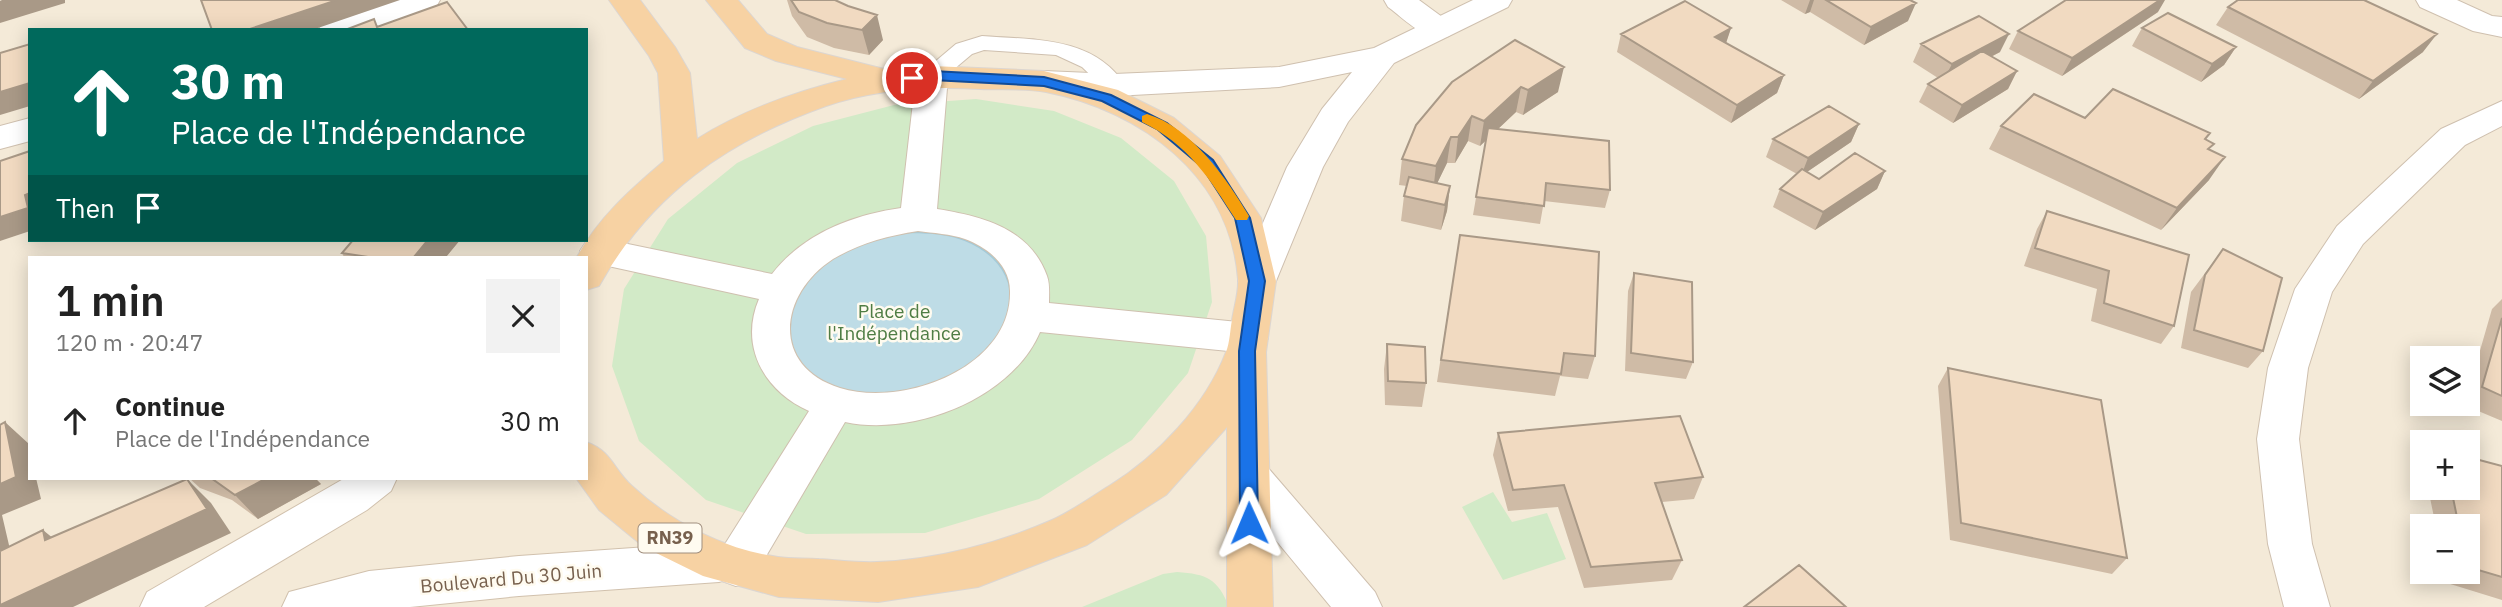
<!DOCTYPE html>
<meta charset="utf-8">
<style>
:root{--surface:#fff;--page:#f2f2f2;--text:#222;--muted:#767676}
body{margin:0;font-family:"IBM Plex Sans",sans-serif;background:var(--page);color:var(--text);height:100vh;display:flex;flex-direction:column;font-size:26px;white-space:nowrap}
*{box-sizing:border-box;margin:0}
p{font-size:23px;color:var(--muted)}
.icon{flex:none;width:38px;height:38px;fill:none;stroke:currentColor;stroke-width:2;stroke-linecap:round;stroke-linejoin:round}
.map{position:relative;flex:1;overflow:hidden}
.drawer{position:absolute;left:28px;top:256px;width:560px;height:224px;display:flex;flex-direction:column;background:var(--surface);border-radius:0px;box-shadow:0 4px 18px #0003}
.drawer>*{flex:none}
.hud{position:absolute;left:28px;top:28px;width:560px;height:214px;border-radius:0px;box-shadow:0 4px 18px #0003;background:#00695c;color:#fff;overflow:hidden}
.buttons{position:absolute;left:2410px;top:346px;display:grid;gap:14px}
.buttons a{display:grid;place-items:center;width:70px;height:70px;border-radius:0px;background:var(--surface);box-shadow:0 4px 18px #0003;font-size:35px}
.pin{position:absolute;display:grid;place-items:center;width:60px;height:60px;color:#fff;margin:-30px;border:4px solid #fff;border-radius:50%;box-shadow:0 2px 7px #0007}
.me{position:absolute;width:77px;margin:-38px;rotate:359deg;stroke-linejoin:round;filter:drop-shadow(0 0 5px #0008)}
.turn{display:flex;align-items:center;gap:24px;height:147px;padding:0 28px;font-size:32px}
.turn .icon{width:91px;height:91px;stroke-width:2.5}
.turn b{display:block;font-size:49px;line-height:60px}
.then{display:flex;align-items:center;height:66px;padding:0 28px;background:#0003;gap:14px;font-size:26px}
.round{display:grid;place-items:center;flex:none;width:74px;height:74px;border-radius:0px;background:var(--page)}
.overview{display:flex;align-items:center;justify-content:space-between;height:119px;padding:0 28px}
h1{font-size:42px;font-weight:600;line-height:52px}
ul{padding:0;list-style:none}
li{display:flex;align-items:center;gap:21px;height:91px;padding:0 28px}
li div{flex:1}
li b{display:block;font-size:26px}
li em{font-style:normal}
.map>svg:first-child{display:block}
.residential{fill:#f4ead8;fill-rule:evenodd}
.green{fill:#d2eac7}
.water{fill:#bedce6;stroke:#a4cad8;stroke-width:2}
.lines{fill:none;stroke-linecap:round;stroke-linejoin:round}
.service-casing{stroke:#cfc0af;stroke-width:2}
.pedestrian-casing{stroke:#cfc0af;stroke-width:2}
.minor-casing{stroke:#cfc0af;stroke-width:2}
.tertiary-casing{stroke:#cfc0af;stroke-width:2}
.secondary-casing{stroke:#d1c1ad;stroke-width:2}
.trunk-casing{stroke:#dcd6d1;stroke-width:2}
.service{fill:#fff;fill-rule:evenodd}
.pedestrian{fill:#fff;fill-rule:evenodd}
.minor{fill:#fff;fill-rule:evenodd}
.tertiary{fill:#fff;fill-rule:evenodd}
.secondary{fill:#fff;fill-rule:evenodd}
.trunk{fill:#f7d2a3;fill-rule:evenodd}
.wall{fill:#cfbba6}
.shaded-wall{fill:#a99987}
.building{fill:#f1dac1;stroke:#a99987;stroke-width:2}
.route{fill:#1a73e8;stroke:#114b97;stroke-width:2}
.slow{fill:#f59e0b}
.labels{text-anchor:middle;stroke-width:5;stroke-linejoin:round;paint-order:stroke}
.shield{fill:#fffbf0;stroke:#a08e7e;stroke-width:2}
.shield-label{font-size:18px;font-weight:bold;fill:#77604d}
.park-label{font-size:19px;fill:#4f7d44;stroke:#fffbf0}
.street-label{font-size:19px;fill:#77604d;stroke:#fffbf0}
</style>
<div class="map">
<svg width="2502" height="607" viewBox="0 0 2502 607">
<rect width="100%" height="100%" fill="#fcf7ea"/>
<!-- residential -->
<path class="residential" d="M0 0H2502V607H0ZM30 30H586V240H30ZM30 257H586V478H30ZM2422 359H2468V404H2422ZM2422 443H2468V488H2422ZM2422 527H2468V572H2422Z"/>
<!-- green -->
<path class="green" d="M976 99 1054 111 1121 138 1174 181 1206 236 1212 302 1188 373 1132 440 1039 499 925 533 806 534 706 500 639 441 612 366 624 289 668 219 737 163 813 126 894 105Z
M1493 492 1512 522 1547 513 1566 559 1503 580 1462 507Z
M1177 572C1207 574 1218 579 1229 607H1082L1163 574Z"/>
<!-- water -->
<path class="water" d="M912 232C930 233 948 233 965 240 1010 258 1027 302 994 341 979 359 972 367 950 377 939 382 927 390 916 392 906 393 894 392 884 393 862 394 842 393 823 382 805 371 788 354 788 332 787 268 859 238 912 232Z"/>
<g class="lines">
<defs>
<path id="service" d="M982 36C1034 40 1093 36 1125 85L1122 90H1106L1082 67 1056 55 984 50 972 54 940 81H924L921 76 924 71 956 44Z"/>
<path id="pedestrian" d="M932 66 944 69 948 76 937 209C981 216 1030 228 1047 276 1050 284 1049 295 1049 303L1248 323 1262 327 1268 338 1262 349 1248 353 1040 332C1012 398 914 437 845 422L752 580 736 586 720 580 713 566 720 552 809 411C764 391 739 346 759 299L599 264 586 261 580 251 586 242 599 238 772 274C803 234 852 215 901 208L916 76 920 69ZM918 231C933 233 951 234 965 239 989 248 1010 266 1010 291 1012 367 904 408 840 388 770 366 779 294 833 259 860 243 887 236 918 231Z"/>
<path id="minor" d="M394 0H440L436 7 366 30H318L323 23Z
M1384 0H1419L1449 22 1454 29 1449 36C1425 42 1407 21 1388 7Z
M2416 0H2457L2492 16 2502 17V37L2473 31 2420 7Z
M2502 101V126L2465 145 2363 244 2332 292 2308 368 2299 439 2312 544 2330 607H2284L2268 544 2257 439 2268 368 2295 289 2337 226 2441 129Z
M30 118V141L0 149V126Z
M1248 457 1263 462 1375 592 1382 607H1331L1233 488 1227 475 1233 462Z"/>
<path id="tertiary" d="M1473 0H1512L1508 7 1394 63 1348 122 1323 167 1276 281 1270 291 1257 295 1244 291 1238 281 1287 167 1322 109 1352 72 1279 87 1114 96 1032 88 1028 81 1032 74 1044 71 1114 74 1279 67 1374 48Z"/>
<path id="secondary" d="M345 478H397L391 491 367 510 204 607H140L147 592Z
M719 542 735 548 742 562 735 576 719 582 519 596 410 607H282L289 592 369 571 519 556Z"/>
<path id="trunk" d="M609 0H640L675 47 690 73 697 139C743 110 794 92 847 79L776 61 745 48 706 0H738L767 34 797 47 892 71 932 66 1044 71 1118 90 1174 118 1220 156 1261 218 1276 281 1266 352 1273 607H1227V427L1166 495 1087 545 978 587 878 602 779 597 703 576 644 547 599 510 576 478H586V442C612 451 613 469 632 486 672 523 724 549 778 557 792 559 806 558 819 559 838 560 858 563 877 562 934 560 1000 543 1052 520 1072 511 1091 497 1109 486 1157 457 1206 405 1226 352 1230 342 1230 330 1232 320 1234 307 1239 292 1238 279 1230 176 1142 111 1046 92 1025 88 1002 90 980 89 928 86 876 89 826 106 727 141 651 194 599 286L586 290V257H577C598 218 631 189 664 161L658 73 649 56Z"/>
</defs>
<!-- service casing -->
<use href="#service" class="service-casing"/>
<!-- pedestrian casing -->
<use href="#pedestrian" class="pedestrian-casing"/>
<!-- minor casing -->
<use href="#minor" class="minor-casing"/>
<!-- tertiary casing -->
<use href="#tertiary" class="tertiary-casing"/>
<!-- secondary casing -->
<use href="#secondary" class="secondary-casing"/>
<!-- trunk casing -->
<use href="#trunk" class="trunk-casing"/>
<!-- service -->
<use href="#service" class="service"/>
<!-- pedestrian -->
<use href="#pedestrian" class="pedestrian"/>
<!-- minor -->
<use href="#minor" class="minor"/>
<!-- tertiary -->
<use href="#tertiary" class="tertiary"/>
<!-- secondary -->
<use href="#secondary" class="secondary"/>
<!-- trunk -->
<use href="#trunk" class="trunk"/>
</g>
<!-- wall -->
<path class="wall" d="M787 0H835L883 40 869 55 834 48 807 37 792 16Z
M1781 0H1910L1908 21 1864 45 1810 12 1805 14Z
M2228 7 2423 52 2359 99 2216 25Z
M2158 12 2062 76 2009 49 2018 31Z
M1731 28 1726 43 1784 75 1777 93 1731 123 1617 52 1621 34Z
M2142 28 2236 47 2224 65 2201 82 2132 46Z
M1515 40 1558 92 1523 115 1516 112 1498 129 1610 190 1605 208 1544 201 1540 224 1473 215 1486 140 1480 146 1468 141 1455 163H1447L1437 183 1450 186 1447 211 1441 230 1401 221 1404 196 1407 186 1399 185 1402 159Z
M1921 44 2000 52 1991 57 2017 71 2008 89 1953 123 1919 102 1928 84 1938 78 1913 62Z
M2085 118 2210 133 2206 139 2210 150 2209 180 2161 230 1989 149 2001 126Z
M1859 124 1851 142 1807 172 1819 179 1885 171 1877 189 1815 230 1773 207 1780 189 1797 174 1766 157 1773 139Z
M2047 211 2174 326 2161 344 2091 321 2097 289 2024 266 2037 229Z
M1460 235 1595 356 1588 379 1560 376 1555 396 1437 382Z
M353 240H460L446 257H344L342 253Z
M2223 249 2263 351 2248 368 2181 348 2191 292Z
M1634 273 1693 362 1686 379 1625 371 1628 291Z
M2502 299V421L2464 405 2468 404V392L2492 309Z
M1387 344 1426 383 1422 407 1385 405 1384 369Z
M1948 368 2127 558 2112 574 1950 540 1938 386Z
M1498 433 1703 477 1694 499 1662 502 1682 560 1672 580 1584 588 1558 507 1508 511 1493 455Z
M2502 468V600L2447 583 2445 572H2468V527H2436L2428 488H2468Z
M189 478H315L321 484 258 519 232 500 200 488Z"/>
<!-- shaded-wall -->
<path class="shaded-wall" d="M2 0H65V3L0 23V1Z
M337 0H400L312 30H247Z
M1810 0H1814L1810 12 1805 14Z
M2160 0H2165L2158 12 2062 76 2072 58Z
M1916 3 1908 21 1864 45 1871 27Z
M877 15 883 40 869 55 862 30Z
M1731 28 1725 46 1715 37Z
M2009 34 2000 52 1943 81 1952 64Z
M2437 34 2423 52 2359 99 2373 81Z
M2236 47 2224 65 2201 82 2212 64Z
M1564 67 1558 92 1523 115 1528 90Z
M2017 71 2008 89 1953 123 1962 105Z
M1784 75 1777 93 1731 123 1737 105Z
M30 83V106L0 115V92Z
M1521 87 1516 112 1480 146 1484 121Z
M1472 116 1468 141 1455 163 1458 137Z
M1859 124 1851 142 1801 176 1808 158Z
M1451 137 1447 163 1433 192 1436 166Z
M2225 157 2209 180 2161 230 2177 208Z
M1885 171 1877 189 1815 230 1823 212Z
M1450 186 1447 211 1441 230 1445 205Z
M30 193V231L0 241V217L25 195Z
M428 240H460L446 257H414Z
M5 422 29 444 30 478H36L41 499 2 515 15 571 0 578V484Z
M267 478H315L321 484 258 519 235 495Z
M187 479 211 503 231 533 73 607H0V605Z
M43 530 71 553 45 540Z"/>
<!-- building -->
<path class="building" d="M201 0H337L247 30H212Z
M791 0H835L848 6 877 15 862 30 827 23 799 12Z
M1826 0H1910L1916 3 1871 27Z
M2066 0H2160L2072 58 2018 31Z
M2238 0H2364L2437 34 2373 81 2228 7Z
M1685 1 1731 28 1715 37 1784 75 1737 105 1621 34Z
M447 2 468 30H345L374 19 377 27Z
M2168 13 2236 47 2212 64 2142 28Z
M1979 16 2009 34 1952 64 1921 44Z
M1515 40 1564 67 1528 90 1521 87 1484 121 1472 116 1458 137H1451L1436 166 1402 159 1416 125 1452 82Z
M30 44V83L0 92V53Z
M1982 51 2017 71 1962 105 1928 84Z
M2113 89 2210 133 2205 139 2214 144 2208 149 2225 157 2177 208 2001 126 2034 94 2085 118Z
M1829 106 1859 124 1808 158 1773 139Z
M1488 128 1609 141 1610 190 1546 183 1544 206 1476 197Z
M30 151V193L25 195 28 208 0 217V161Z
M1855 153 1885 171 1823 212 1780 189 1802 169 1819 179Z
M1409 177 1450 186 1445 205 1404 196Z
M2047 211 2189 255 2174 326 2104 303 2109 271 2035 248Z
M1460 235 1599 252 1595 356 1564 353 1561 374 1441 360Z
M353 240H428L414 257H368L342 253Z
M2223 249 2282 278 2263 351 2194 330 2205 275Z
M1634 273 1692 282 1693 362 1631 353Z
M2502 318V396L2482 387Z
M1387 344 1425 347 1426 383 1388 381Z
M1948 368 2101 400 2127 558 1961 523Z
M1680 416 1703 477 1655 483 1682 560 1591 567 1564 485 1513 490 1498 433Z
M5 422 16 477 0 484V425Z
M2468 457 2502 466V577L2468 567V527H2459L2451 488H2468Z
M211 478H267L235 495Z
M187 479 207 509 0 605V551L43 530 45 540Z
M1799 565 1846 607H1744Z"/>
<!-- route -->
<path class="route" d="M932 71 1044 77 1111 95 1167 123 1213 160 1250 218 1265 281 1255 351 1258 523 1255 528 1249 530 1242 528 1240 523 1239 351 1249 281 1235 218 1202 167 1157 129 1102 101 1044 86 932 80 912 82 906 78 912 73Z"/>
<!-- slow -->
<path class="slow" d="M1147 114C1191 127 1227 179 1249 216L1247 220H1236C1209 178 1189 145 1142 122V116Z"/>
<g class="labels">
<!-- shield labels -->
<rect class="shield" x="638.5" y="523.5" width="63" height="29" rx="5"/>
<g class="shield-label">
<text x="670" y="544">RN39</text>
</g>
<!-- park labels -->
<g class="park-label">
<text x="894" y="318">Place de<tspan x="894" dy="22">l'Indépendance</tspan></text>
</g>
<!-- street labels -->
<g class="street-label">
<text transform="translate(511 578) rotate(-5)" y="7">Boulevard Du 30 Juin</text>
</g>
</g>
</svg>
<div class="buttons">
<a><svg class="icon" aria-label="layers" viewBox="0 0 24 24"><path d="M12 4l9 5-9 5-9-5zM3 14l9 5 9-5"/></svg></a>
<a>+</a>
<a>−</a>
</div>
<div class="pin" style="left:912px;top:78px;background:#d93025"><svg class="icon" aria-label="arrive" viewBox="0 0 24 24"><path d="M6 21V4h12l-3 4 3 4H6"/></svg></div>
<svg class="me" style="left:1249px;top:523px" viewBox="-20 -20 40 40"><path d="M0-17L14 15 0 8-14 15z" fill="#1a73e8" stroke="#fff" stroke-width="4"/></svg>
<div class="hud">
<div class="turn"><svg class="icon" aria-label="ahead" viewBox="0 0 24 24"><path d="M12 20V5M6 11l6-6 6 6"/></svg><div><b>30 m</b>Place de l'Indépendance</div></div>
<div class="then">Then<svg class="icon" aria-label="arrive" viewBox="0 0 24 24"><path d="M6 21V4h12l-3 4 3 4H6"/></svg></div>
</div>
<section class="drawer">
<div class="overview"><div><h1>1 min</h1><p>120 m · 20:47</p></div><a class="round"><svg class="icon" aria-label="close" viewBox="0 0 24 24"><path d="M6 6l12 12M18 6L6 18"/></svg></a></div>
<ul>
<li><svg class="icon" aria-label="ahead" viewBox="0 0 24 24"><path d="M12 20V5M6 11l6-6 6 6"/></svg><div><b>Continue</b><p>Place de l'Indépendance</p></div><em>30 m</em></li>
</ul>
</section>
</div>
